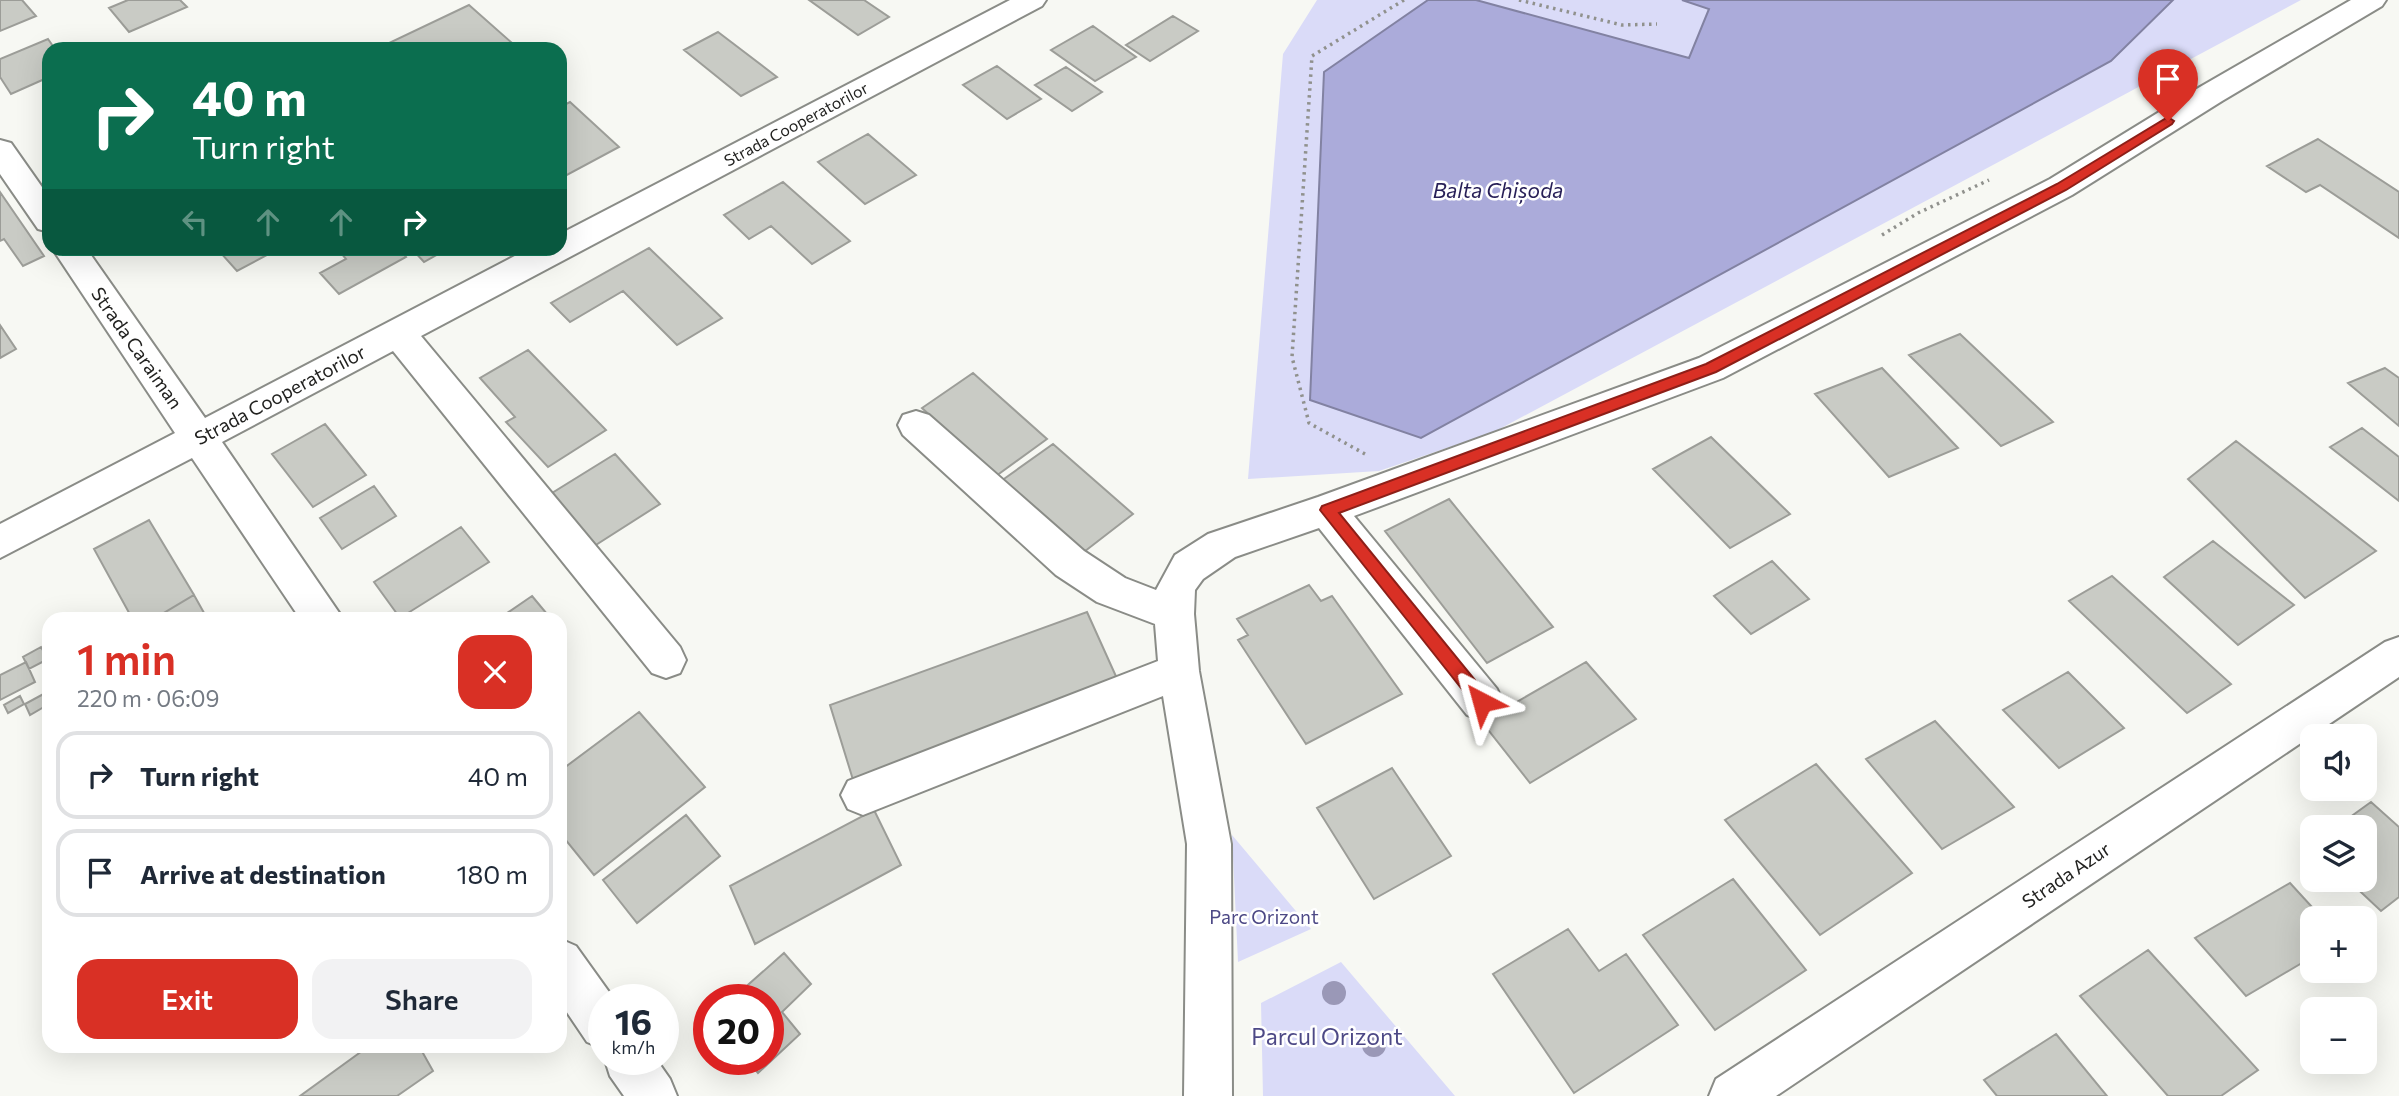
<!DOCTYPE html>
<meta charset="utf-8">
<style>
:root{--surface:#fff;--page:#f2f2f3;--text:#1f2937;--muted:#747a83;--line:#e0e1e3;--accent:#d93025}
body{margin:0;font-family:Commissioner,sans-serif;background:var(--page);color:var(--text);height:100vh;display:flex;flex-direction:column;font-size:26px;white-space:nowrap}
*{box-sizing:border-box;margin:0}
p{font-size:23px;color:var(--muted)}
.icon{flex:none;width:38px;height:38px;fill:none;stroke:currentColor;stroke-width:2;stroke-linecap:round;stroke-linejoin:round}
.map{position:relative;flex:1;overflow:hidden}
.side{position:absolute;left:42px;top:612px;width:525px;height:441px;display:flex;flex-direction:column;background:var(--surface);border-radius:21px;box-shadow:0 7px 28px #0002}
.side>*{flex:none}
.hud{position:absolute;left:42px;top:42px;width:525px;height:214px;border-radius:21px;box-shadow:0 7px 28px #0002;background:#0b6e4f;color:#fff;overflow:hidden}
.fabs{position:absolute;left:2300px;top:724px;display:grid;gap:14px}
.fabs a{display:grid;place-items:center;width:77px;height:77px;border-radius:14px;background:var(--surface);box-shadow:0 7px 28px #0002;font-size:35px}
.speed{position:absolute;left:588px;top:984px;display:flex;gap:14px;font-size:35px;font-weight:700;text-align:center}
.speed>*{display:grid;place-content:center;width:91px;height:91px;border-radius:50%;background:var(--surface);box-shadow:0 7px 28px #0002;line-height:1}
.speed small{font-size:18px;font-weight:400}
.speed .limit{border:10px solid #d22;background:#fff;color:#111}
.pin{position:absolute;display:grid;place-items:center;width:60px;height:60px;color:#fff;margin:-72px -30px;border-radius:50% 50% 50% 0;rotate:-45deg;box-shadow:0 0 7px #0007}
.pin .icon{rotate:45deg}
.me{position:absolute;width:77px;margin:-38px;rotate:321deg;stroke-linejoin:round;filter:drop-shadow(0 0 5px #0008)}
.turn{display:flex;align-items:center;gap:24px;height:147px;padding:0 35px;font-size:32px}
.turn .icon{width:91px;height:91px;stroke-width:2.5}
.turn b{display:block;font-size:49px;line-height:60px}
.lanes{display:flex;align-items:center;height:66px;padding:0 35px;background:#0003;justify-content:center;gap:35px;direction:ltr}
.lanes .off{opacity:.35}
.round{display:grid;place-items:center;flex:none;width:74px;height:74px;border-radius:21px;background:var(--page)}
.headline{display:flex;align-items:center;justify-content:space-between;height:119px;padding:0 35px}
h1{font-size:42px;font-weight:600;line-height:52px;color:var(--accent)}
.cta{display:flex;gap:14px;margin-top:auto;padding:14px 35px}
.cta a{flex:1;height:80px;border-radius:21px;background:var(--accent);color:#fff;font-size:28px;font-weight:600;line-height:80px;text-align:center}
.cta a+a{background:var(--page);color:var(--text)}
ul{padding:0;list-style:none}
li{display:flex;align-items:center;gap:21px;height:88px;margin:0 14px 10px;padding:0 21px;border:4px solid var(--line);border-radius:21px}
li div{flex:1}
li b{display:block;font-size:26px}
li em{font-style:normal}
.map>svg:first-child{display:block}
.green{fill:#dadbf8}
.water{fill:#ababda;stroke:#8282a2;stroke-width:2}
.building{fill:#c9cbc5;stroke:#9c9d98;stroke-width:2}
.lines{fill:none;stroke-linecap:round;stroke-linejoin:round}
.minor-casing{stroke:#8a8c87;stroke-width:4}
.path{stroke:#90918d;stroke-width:3.5;stroke-dasharray:2.5 4.5;stroke-linecap:butt}
.minor{fill:#fff;fill-rule:evenodd}
.tree{fill:#9a98b7}
.route{fill:#d93025;stroke:#8d1f18;stroke-width:2}
.labels{text-anchor:middle;stroke-width:5;stroke-linejoin:round;paint-order:stroke}
.far-street-label{font-size:16px;fill:#222220;stroke:#fff}
.street-label{font-size:19px;fill:#222220;stroke:#fff}
.park-label{font-size:19px;fill:#4d4986;stroke:#fff}
.water-label{font-size:21px;font-style:italic;fill:#271f57;stroke:#fff}
.near-park-label{font-size:23px;fill:#4d4986;stroke:#fff}
</style>
<div class="map">
<svg width="2399" height="1096" viewBox="0 0 2399 1096">
<rect width="100%" height="100%" fill="#f7f8f3"/>
<!-- green -->
<path class="green" d="M1317 0H2301L1494 432 1379 471 1248 479 1283 54Z
M1232 835 1311 929 1238 962Z
M1341 962 1455 1096H1263L1261 1003Z"/>
<!-- water -->
<path class="water" d="M1428 0H1476L1689 58 1709 9 1682 0H2173L2111 61 1421 438 1310 400 1324 72Z"/>
<!-- building -->
<path class="building" d="M0 0H22L36 16 0 31Z
M128 0H180L187 7 129 32 109 8Z
M809 0H864L889 17 858 35Z
M469 5 512 43 499 49H395L389 43Z
M1173 16 1198 31 1150 61 1126 45Z
M1093 26 1136 57 1095 81 1051 50Z
M718 32 777 77 741 96 684 50Z
M48 39 55 49H49V77L11 94 0 77V59Z
M997 66 1041 99 1007 119 963 85Z
M1066 67 1102 92 1072 111 1035 85Z
M570 102 619 147 565 176 560 170V107Z
M868 134 916 175 865 204 818 162Z
M2318 139 2399 192V238L2320 185 2306 192 2267 166Z
M783 182 850 241 812 264 771 226 749 239 724 215Z
M0 192 44 256 23 266 4 239 0 241Z
M227 248H280L237 271 220 252Z
M337 248H398L406 257 339 294 320 273 346 259Z
M411 248H449L424 262Z
M649 248 722 318 677 345 623 291 570 322 551 303Z
M0 325 16 349 0 358Z
M1960 334 2053 422 2001 446 1909 355Z
M528 350 606 430 548 467 506 422 515 417 480 378Z
M1882 368 1958 448 1889 477 1815 394Z
M2385 368 2399 378V426L2348 383Z
M973 373 1047 439 996 476 922 408Z
M325 424 366 475 313 507 272 454Z
M2362 428 2399 457V501L2330 447Z
M1711 437 1790 514 1730 548 1653 469Z
M2236 441 2376 551 2305 598 2188 479Z
M1053 444 1133 514 1080 555 1001 481Z
M615 454 660 504 588 550 544 498Z
M374 486 396 516 342 549 320 518Z
M1449 499 1553 627 1487 663 1385 531Z
M149 520 194 595 152 620H133L94 549Z
M461 527 489 562 400 618 374 582Z
M2213 541 2294 605 2238 645 2164 577Z
M1772 561 1809 599 1751 634 1714 596Z
M2112 576 2231 684 2187 713 2069 601Z
M1309 585 1321 601 1332 596 1402 694 1306 744 1238 640 1248 635 1237 619Z
M194 595 208 620H152Z
M532 596 552 620H497Z
M1087 612 1119 683 854 783 830 705Z
M41 647 48 659 29 669 23 657Z
M26 662 35 682 0 700V675Z
M1586 662 1636 719 1530 783 1482 722Z
M2068 672 2124 728 2059 768 2003 710Z
M49 691V704L30 715 25 704Z
M20 696 24 704 8 713 4 705Z
M639 712 705 787 594 875 560 833V771Z
M1935 721 2014 807 1942 849 1866 759Z
M1816 764 1912 873 1820 935 1725 820Z
M1392 768 1451 856 1374 899 1317 808Z
M2371 802 2399 827V897L2381 911 2348 880H2364V828H2335Z
M874 810 901 865 755 944 730 886Z
M686 815 720 856 637 923 603 880Z
M1733 879 1806 970 1715 1030 1643 935Z
M2290 883 2323 919H2312V957L2246 996 2195 938Z
M1568 929 1599 971 1626 954 1678 1025 1574 1093 1493 974Z
M2148 950 2258 1070 2221 1096H2168L2080 996Z
M784 953 811 984 782 1012 800 1034 758 1073 746 1059H768V999H732Z
M2056 1034 2107 1096H1997L1984 1080Z
M369 1046H419L433 1071 397 1096H300Z"/>
<g class="lines">
<defs>
<path id="minor" d="M1010 0H1046L1042 6 421 336 680 647 686 660 680 673 666 678 652 673 393 351 222 442 344 620H301L192 458 0 558V524L175 433 52 248H86L205 418 530 248H560V234Z
M2351 0H2386L2382 6 2222 101 2072 195 1723 378 1354 516 1497 689 1503 702 1497 715 1482 721 1467 715 1319 528 1235 557 1203 579 1195 590 1194 614 1199 671 1231 844 1232 1096H1184L1187 844 1163 696 863 815 848 809 841 795 848 781 1158 661 1155 624 1097 602 1056 575 903 435 898 425 903 415 916 411 929 415 1084 551 1125 578 1156 590 1175 555 1208 534 1318 497 1699 358 2050 179 2200 87Z
M0 140 11 143 49 197V232L38 229 0 174Z
M2399 637V677L1776 1096H1709L1716 1079 2385 642Z
M560 939 576 946 614 999H604V1049L587 1042 560 1002Z
M604 1057 656 1059 670 1079 677 1096H624L610 1076Z"/>
</defs>
<!-- minor casing -->
<use href="#minor" class="minor-casing"/>
<!-- path -->
<path class="path" d="M1519 0 1622 25 1657 24
M1882 235 1918 213 1989 180
M1365 454 1309 423 1292 357 1312 56 1404 0"/>
<!-- minor -->
<use href="#minor" class="minor"/>
</g>
<!-- trees -->
<g class="tree">
<circle cx="1334" cy="993" r="12"/>
<circle cx="1374" cy="1045" r="12"/>
</g>
<!-- route -->
<path class="route" d="M2168 117 2174 121 2172 124 2066 190 1716 372 1339 513 1488 696 1491 702 1488 707 1482 709 1476 707 1320 510 1322 506 1706 364 2057 184Z"/>
<g class="labels">
<!-- far-street labels -->
<g class="far-street-label">
<text transform="translate(796 124) rotate(-28)" y="6">Strada Cooperatorilor</text>
</g>
<!-- street labels -->
<g class="street-label">
<text transform="translate(137 348) rotate(55)" y="7">Strada Caraiman</text>
<text transform="translate(280 395) rotate(-28)" y="7">Strada Cooperatorilor</text>
<text transform="translate(2066 875) rotate(-34)" y="7">Strada Azur</text>
</g>
<!-- park labels -->
<g class="park-label">
<text x="1264" y="924">Parc Orizont</text>
</g>
<!-- water labels -->
<g class="water-label">
<text x="1498" y="198">Balta Chișoda</text>
</g>
<!-- near-park labels -->
<g class="near-park-label">
<text x="1327" y="1045">Parcul Orizont</text>
</g>
</g>
</svg>
<div class="fabs">
<a><svg class="icon" aria-label="sound" viewBox="0 0 24 24"><path d="M4 9h4l5-4v14l-5-4H4zM17 9q2 3 0 6"/></svg></a>
<a><svg class="icon" aria-label="layers" viewBox="0 0 24 24"><path d="M12 4l9 5-9 5-9-5zM3 14l9 5 9-5"/></svg></a>
<a>+</a>
<a>−</a>
</div>
<div class="speed"><div>16<small>km/h</small></div><div class="limit">20</div></div>
<div class="pin" style="left:2168px;top:121px;background:#d93025"><svg class="icon" aria-label="arrive" viewBox="0 0 24 24"><path d="M6 21V4h12l-3 4 3 4H6"/></svg></div>
<svg class="me" style="left:1482px;top:702px" viewBox="-20 -20 40 40"><path d="M0-17L14 15 0 8-14 15z" fill="#d93025" stroke="#fff" stroke-width="4"/></svg>
<div class="hud">
<div class="turn"><svg class="icon" aria-label="right" viewBox="0 0 24 24"><path d="M7 20v-9h11M14 6l5 5-5 5"/></svg><div><b>40 m</b>Turn right</div></div>
<div class="lanes"><svg class="icon off" aria-label="left" viewBox="0 0 24 24"><path d="M17 20v-9H6M10 6l-5 5 5 5"/></svg><svg class="icon off" aria-label="ahead" viewBox="0 0 24 24"><path d="M12 20V5M6 11l6-6 6 6"/></svg><svg class="icon off" aria-label="ahead" viewBox="0 0 24 24"><path d="M12 20V5M6 11l6-6 6 6"/></svg><svg class="icon" aria-label="right" viewBox="0 0 24 24"><path d="M7 20v-9h11M14 6l5 5-5 5"/></svg></div>
</div>
<section class="side">
<div class="headline"><div><h1>1 min</h1><p>220 m · 06:09</p></div><a class="round" style="background:#d93025;color:#fff"><svg class="icon" aria-label="close" viewBox="0 0 24 24"><path d="M6 6l12 12M18 6L6 18"/></svg></a></div>
<ul>
<li><svg class="icon" aria-label="right" viewBox="0 0 24 24"><path d="M7 20v-9h11M14 6l5 5-5 5"/></svg><div><b>Turn right</b></div><em>40 m</em></li>
<li><svg class="icon" aria-label="arrive" viewBox="0 0 24 24"><path d="M6 21V4h12l-3 4 3 4H6"/></svg><div><b>Arrive at destination</b></div><em>180 m</em></li>
</ul>
<div class="cta"><a>Exit</a><a>Share</a></div>
</section>
</div>
